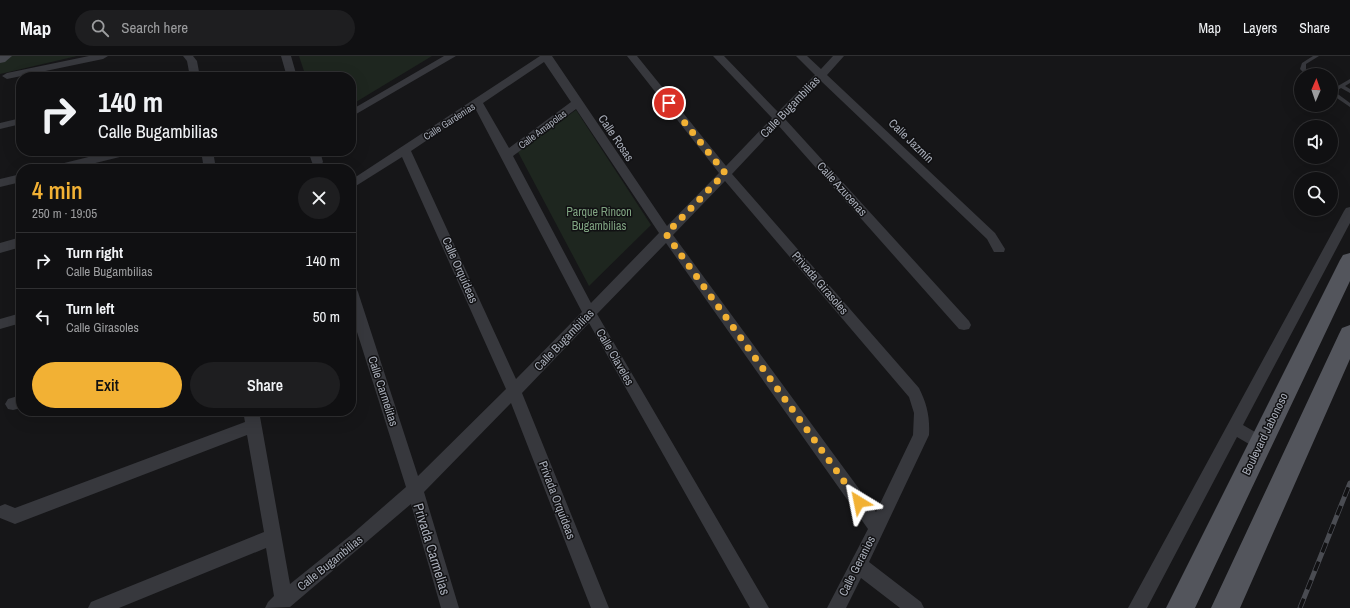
<!DOCTYPE html>
<meta charset="utf-8">
<style>
:root{--surface:#101012;--page:#1e1e20;--text:#f1f3f6;--muted:#9c9d9f;--line:#303032;--accent:#f2b134}
body{margin:0;font-family:"Archivo Narrow",sans-serif;background:var(--page);color:var(--text);height:100vh;display:flex;flex-direction:column;font-size:15px;white-space:nowrap}
*{box-sizing:border-box;margin:0}
p{font-size:13px;color:var(--muted)}
.icon{flex:none;width:22px;height:22px;fill:none;stroke:currentColor;stroke-width:2;stroke-linecap:round;stroke-linejoin:round}
.map{position:relative;flex:1;overflow:hidden}
.details{position:absolute;left:16px;top:108px;width:340px;height:252px;display:flex;flex-direction:column;background:var(--surface);border-radius:16px;box-shadow:0 4px 16px #0002,0 0 0 1px var(--line)}
.details>*{flex:none}
.top-card{position:absolute;left:16px;top:16px;width:340px;height:84px;border-radius:16px;box-shadow:0 4px 16px #0002,0 0 0 1px var(--line);background:#101012;color:var(--text);overflow:hidden}
.needle{width:26px;rotate:2deg}
.buttons{position:absolute;left:1294px;top:12px;display:grid;gap:8px}
.buttons a{display:grid;place-items:center;width:44px;height:44px;border-radius:50%;background:var(--surface);box-shadow:0 4px 16px #0002,0 0 0 1px var(--line);font-size:20px}
.pin{position:absolute;display:grid;place-items:center;width:34px;height:34px;color:#fff;margin:-17px;border:2px solid #fff;border-radius:50%;box-shadow:0 1px 4px #0007}
.me{position:absolute;width:44px;margin:-22px;rotate:325deg;stroke-linejoin:round;filter:drop-shadow(0 0 3px #0008)}
.turn{display:flex;align-items:center;gap:14px;height:84px;padding:0 16px;font-size:18px}
.turn .icon{width:52px;height:52px;stroke-width:2.5}
.turn b{display:block;font-size:28px;line-height:34px}
.round{display:grid;place-items:center;flex:none;width:42px;height:42px;border-radius:21px;background:var(--page)}
.summary{display:flex;align-items:center;justify-content:space-between;height:68px;padding:0 16px}
h1{font-size:24px;font-weight:600;line-height:30px;color:var(--accent)}
.cta{display:flex;gap:8px;margin-top:auto;padding:8px 16px}
.cta a{flex:1;height:46px;border-radius:24px;background:var(--accent);color:#111;font-size:16px;font-weight:600;line-height:46px;text-align:center}
.cta a+a{background:var(--page);color:var(--text)}
ul{padding:0;list-style:none}
li{display:flex;align-items:center;gap:12px;height:56px;padding:0 16px;border-top:1px solid var(--line)}
li div{flex:1}
li b{display:block;font-size:15px}
li em{font-style:normal}
header{display:flex;align-items:center;gap:24px;box-sizing:border-box;height:56px;padding:0 20px;background:var(--surface);border-bottom:1px solid var(--line)}
header strong{font-size:19px}
nav{display:flex;gap:22px;margin-inline-start:auto;font-size:14px}
.search{width:280px;height:36px;background:var(--page);display:flex;align-items:center;gap:10px;box-sizing:border-box;padding:0 14px;border-radius:22px;color:var(--muted);font-size:15px}
.map>svg:first-child{display:block}
.green{fill:#1e261f}
.lines{fill:none;stroke-linecap:round;stroke-linejoin:round}
.lane{fill:#37383d;fill-rule:evenodd}
.street{fill:#37383d;fill-rule:evenodd}
.secondary{fill:#45474d;fill-rule:evenodd}
.primary{fill:#53555c;fill-rule:evenodd}
.rail-casing{stroke:#4a4c52;stroke-width:5}
.rail{stroke:#111113;stroke-width:3.5;stroke-dasharray:10;stroke-linecap:butt}
.route{stroke:#f2b134;stroke-width:7;stroke-dasharray:0 12.6}
.labels{text-anchor:middle;stroke-width:3;stroke-linejoin:round;paint-order:stroke}
.far-street-label{font-size:10px;fill:#a8adb8;stroke:#111113}
.street-label{font-size:12px;fill:#a8adb8;stroke:#111113}
.park-label{font-size:12px;fill:#7fa381;stroke:#111113}
.near-street-label{font-size:14px;fill:#a8adb8;stroke:#111113}
</style>
<header>
<strong>Map</strong>
<div class="search"><svg class="icon" aria-label="search" viewBox="0 0 24 24"><circle cx="10" cy="10" r="6"/><path d="M15 15l6 6"/></svg>Search here</div>
<nav><a>Map</a><a>Layers</a><a>Share</a></nav>
</header>
<div class="map">
<svg width="1350" height="552" viewBox="0 0 1350 552">
<rect width="100%" height="100%" fill="#161618"/>
<!-- green -->
<path class="green" d="M10 0H77L0 18V5Z
M299 0H432L351 49V21H306Z
M576 54 651 169 589 230 518 96Z"/>
<g class="lines">
<!-- lane -->
<path class="lane" d="M1313 0H1319L1306 8V13L1312 19H1306L1300 13 1302 7Z
M1350 23V27L1345 30 1350 33V37L1341 32 1335 36 1350 47V51L1331 38V34Z"/>
<!-- street -->
<path class="street" d="M89 0H108L103 3 7 23 2 20 7 17Z
M183 0H193L197 5 200 21H190L187 5Z
M281 0H291L297 21H287Z
M444 0H456L351 61V54Z
M540 0H552L667 170 719 117 627 0H637L726 110 772 62 713 0H724L778 56 815 19 796 0H807L821 13 833 0H844L827 19 995 177 1005 193 1004 196H994L987 183 821 25 785 63 969 265 971 269 969 273 964 274 959 273 778 69 732 118 919 332C927 348 930 361 929 379L869 506 921 546 924 552H900L861 522 846 552H827L868 473 666 187 597 258 769 552H750L589 267 522 337 609 552H591L511 347 424 436 459 552H441L411 448 290 551 265 552 268 546 274 540 266 492 119 552H88L91 546 264 476 247 379 15 468 0 462V450L5 448 15 452 245 366 243 355H259L290 528 351 479 406 431 351 257V231L356 232 358 236 418 420 506 333 402 101 351 133V124ZM544 6 571 46 509 92 483 47ZM475 52 582 256 516 323 411 95ZM576 53 659 177 591 247 513 100ZM725 125 909 341 914 357 913 379 876 456 673 179Z
M21 62V68L0 73V67Z
M113 95H134L132 98 71 113H50L52 110Z
M201 95H213L216 113H204Z
M308 95H320L323 106 321 109H313Z
M21 118V126L0 131V123Z
M1350 151V167L1243 369 1267 383 1269 388 1267 393 1261 395 1237 381 1147 552H1128L1344 155 1346 152Z
M21 181V191L0 197V187Z
M21 257V267L0 273V263Z
M21 339V352L13 354 8 353 5 348 8 343Z"/>
<!-- secondary -->
<path class="secondary" d="M0 0H12L5 6 0 7Z"/>
<!-- primary -->
<path class="primary" d="M1350 197V225L1195 552H1166L1340 204 1343 199Z
M1350 269V303L1240 552H1211L1339 278 1342 272Z"/>
<defs>
<path id="rail" d="M1300 552 1350 427"/>
</defs>
<!-- rail casing -->
<use href="#rail" class="rail-casing"/>
<!-- rail -->
<use href="#rail" class="rail"/>
</g>
<g class="lines">
<!-- route -->
<path class="route" d="M669 47 725 117 666 178 859 446"/>
</g>
<g class="labels">
<!-- far-street labels -->
<g class="far-street-label">
<text transform="translate(449 65) rotate(-33)" y="4">Calle Gardenias</text>
<text transform="translate(542 73) rotate(-37)" y="4">Calle Amapolas</text>
</g>
<!-- street labels -->
<g class="street-label">
<text transform="translate(790 51) rotate(-46)" y="4">Calle Bugambilias</text>
<text transform="translate(616 82) rotate(56)" y="4">Calle Rosas</text>
<text transform="translate(911 85) rotate(44)" y="4">Calle Jazmín</text>
<text transform="translate(842 133) rotate(48)" y="4">Calle Azucenas</text>
<text transform="translate(460 214) rotate(66)" y="4">Calle Orquídeas</text>
<text transform="translate(820 227) rotate(49)" y="4">Privada Girasoles</text>
<text transform="translate(564 284) rotate(-46)" y="4">Calle Bugambilias</text>
<text transform="translate(615 301) rotate(60)" y="4">Calle Claveles</text>
<text transform="translate(383 335) rotate(72)" y="4">Calle Carmelitas</text>
<text transform="translate(1265 378) rotate(-64)" y="4">Boulevard Jabonoso</text>
<text transform="translate(557 444) rotate(69)" y="4">Privada Orquídeas</text>
<text transform="translate(330 507) rotate(-39)" y="4">Calle Bugambilias</text>
<text transform="translate(857 510) rotate(-63)" y="4">Calle Geranios</text>
</g>
<!-- park labels -->
<g class="park-label">
<text x="599" y="160">Parque Rincon<tspan x="599" dy="14">Bugambilias</tspan></text>
</g>
<!-- near-street labels -->
<g class="near-street-label">
<text transform="translate(432 493) rotate(73)" y="5">Privada Carmelias</text>
</g>
</g>
</svg>
<div class="buttons">
<a><svg class="needle" viewBox="-14 -14 28 28"><path d="M0-13l5 13h-10z" fill="#e53935"/><path d="M0 13l5-13h-10z" fill="#9c9d9f"/></svg></a>
<a><svg class="icon" aria-label="sound" viewBox="0 0 24 24"><path d="M4 9h4l5-4v14l-5-4H4zM17 9q2 3 0 6"/></svg></a>
<a><svg class="icon" aria-label="search" viewBox="0 0 24 24"><circle cx="10" cy="10" r="6"/><path d="M15 15l6 6"/></svg></a>
</div>
<div class="pin" style="left:669px;top:47px;background:#d93025"><svg class="icon" aria-label="arrive" viewBox="0 0 24 24"><path d="M6 21V4h12l-3 4 3 4H6"/></svg></div>
<svg class="me" style="left:859px;top:446px" viewBox="-20 -20 40 40"><path d="M0-17L14 15 0 8-14 15z" fill="#f2b134" stroke="#fff" stroke-width="4"/></svg>
<div class="top-card">
<div class="turn"><svg class="icon" aria-label="right" viewBox="0 0 24 24"><path d="M7 20v-9h11M14 6l5 5-5 5"/></svg><div><b>140 m</b>Calle Bugambilias</div></div>
</div>
<section class="details">
<div class="summary"><div><h1>4 min</h1><p>250 m · 19:05</p></div><a class="round"><svg class="icon" aria-label="close" viewBox="0 0 24 24"><path d="M6 6l12 12M18 6L6 18"/></svg></a></div>
<ul>
<li><svg class="icon" aria-label="right" viewBox="0 0 24 24"><path d="M7 20v-9h11M14 6l5 5-5 5"/></svg><div><b>Turn right</b><p>Calle Bugambilias</p></div><em>140 m</em></li>
<li><svg class="icon" aria-label="left" viewBox="0 0 24 24"><path d="M17 20v-9H6M10 6l-5 5 5 5"/></svg><div><b>Turn left</b><p>Calle Girasoles</p></div><em>50 m</em></li>
</ul>
<div class="cta"><a>Exit</a><a>Share</a></div>
</section>
</div>
